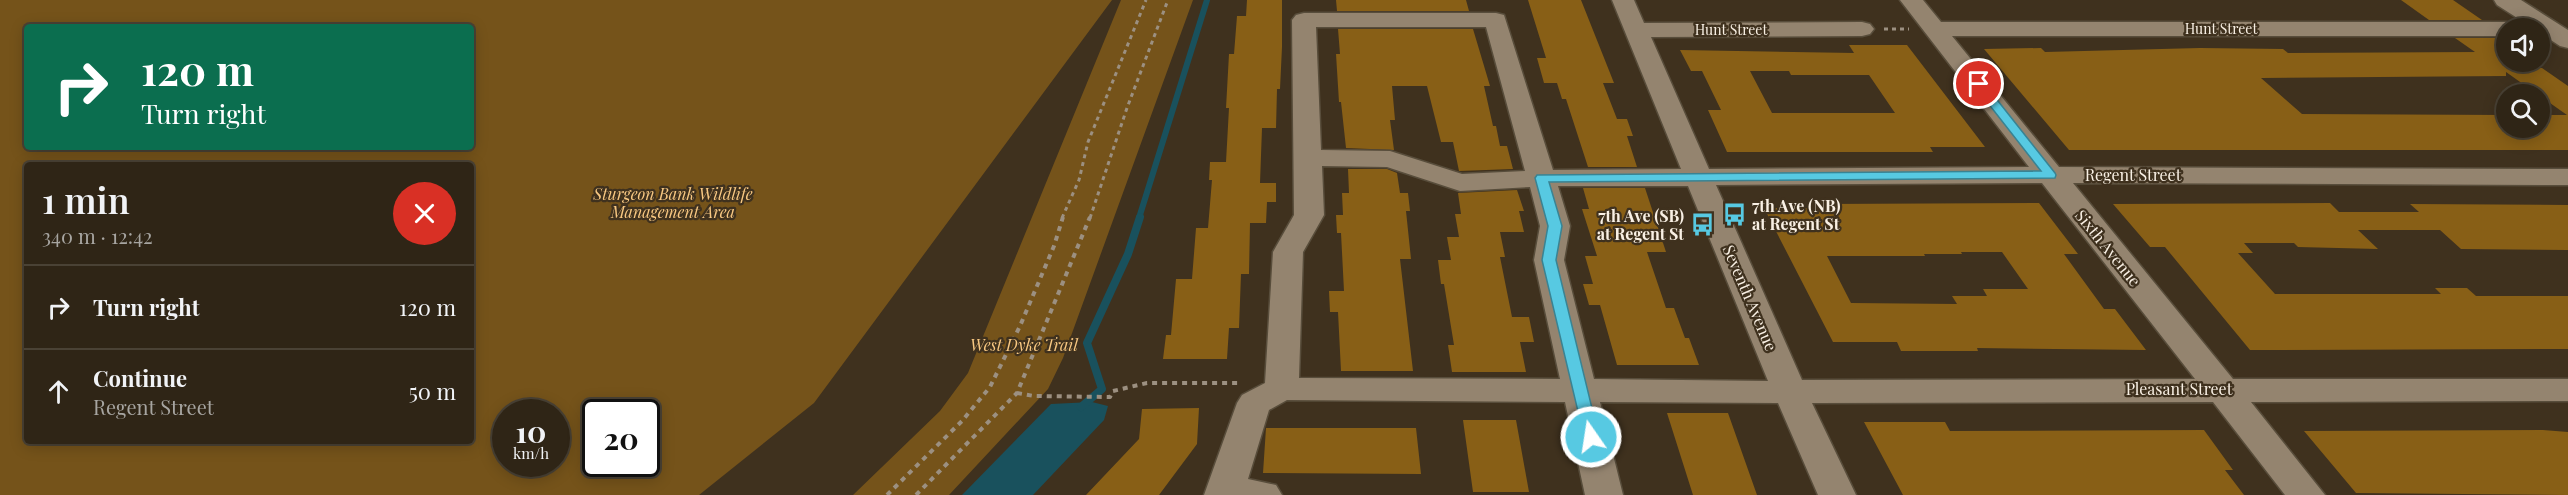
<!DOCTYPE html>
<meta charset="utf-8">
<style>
:root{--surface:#2f2516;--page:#372d1f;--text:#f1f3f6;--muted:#a7a5a1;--line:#4a4235}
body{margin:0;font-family:"Playfair Display",serif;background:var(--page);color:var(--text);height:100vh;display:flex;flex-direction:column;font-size:22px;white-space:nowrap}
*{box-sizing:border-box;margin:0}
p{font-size:20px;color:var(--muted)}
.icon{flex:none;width:33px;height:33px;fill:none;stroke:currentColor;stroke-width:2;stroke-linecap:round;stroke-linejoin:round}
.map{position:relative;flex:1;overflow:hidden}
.details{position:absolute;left:24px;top:162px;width:450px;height:282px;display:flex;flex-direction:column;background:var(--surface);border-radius:6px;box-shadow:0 3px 15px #0003,0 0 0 2px var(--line)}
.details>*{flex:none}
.banner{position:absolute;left:24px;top:24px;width:450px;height:126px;border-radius:6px;box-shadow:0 3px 15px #0003,0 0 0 2px var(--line);background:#0b6e4f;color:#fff;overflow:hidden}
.buttons{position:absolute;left:2496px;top:18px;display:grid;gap:12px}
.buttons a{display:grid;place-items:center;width:54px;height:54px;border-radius:50%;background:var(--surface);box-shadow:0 3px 15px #0003,0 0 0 2px var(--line);font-size:30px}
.speed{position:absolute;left:492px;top:399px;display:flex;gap:12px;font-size:30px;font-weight:700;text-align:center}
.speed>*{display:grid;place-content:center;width:78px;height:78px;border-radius:50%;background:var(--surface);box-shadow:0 3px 15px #0003,0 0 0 2px var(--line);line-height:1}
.speed small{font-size:15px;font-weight:400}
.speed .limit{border:3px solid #111;border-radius:9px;background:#fff;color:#111}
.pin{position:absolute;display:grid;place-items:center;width:51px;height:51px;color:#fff;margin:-26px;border:3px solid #fff;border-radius:50%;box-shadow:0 2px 6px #0007}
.me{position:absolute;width:66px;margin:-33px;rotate:347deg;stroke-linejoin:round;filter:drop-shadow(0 0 4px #0008)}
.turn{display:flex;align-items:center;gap:21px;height:126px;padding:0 18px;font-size:27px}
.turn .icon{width:78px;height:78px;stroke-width:2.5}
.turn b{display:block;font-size:42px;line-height:51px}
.round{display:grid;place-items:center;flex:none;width:63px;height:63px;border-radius:32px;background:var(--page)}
.headline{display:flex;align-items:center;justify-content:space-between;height:102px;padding:0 18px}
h1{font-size:36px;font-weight:600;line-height:45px}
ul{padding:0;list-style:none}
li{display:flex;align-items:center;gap:18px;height:84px;padding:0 18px;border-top:2px solid var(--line)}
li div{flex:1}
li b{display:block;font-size:22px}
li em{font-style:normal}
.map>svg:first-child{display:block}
.green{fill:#75531a;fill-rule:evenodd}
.water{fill:#19515d}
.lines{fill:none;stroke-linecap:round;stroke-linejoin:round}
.stream-far1{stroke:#19515d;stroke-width:6}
.stream{stroke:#19515d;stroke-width:8}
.building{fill:#885f16;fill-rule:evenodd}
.minor-casing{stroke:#584d3b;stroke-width:3}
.path-far1{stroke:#9c9081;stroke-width:3;stroke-dasharray:4 4;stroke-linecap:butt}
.path{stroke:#9c9081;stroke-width:4;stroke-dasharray:5 5;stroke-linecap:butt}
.minor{fill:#94846f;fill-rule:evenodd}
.route{fill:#57c9e2;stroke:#398393;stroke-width:1.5}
.labels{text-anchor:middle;stroke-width:4.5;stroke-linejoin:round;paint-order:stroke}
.far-street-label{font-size:14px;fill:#f9f0e4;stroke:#3f311e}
.street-label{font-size:16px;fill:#f9f0e4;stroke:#3f311e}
.park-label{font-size:16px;font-style:italic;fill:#f8c882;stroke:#3f311e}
.poi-label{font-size:16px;font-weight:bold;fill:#f9f0e4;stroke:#3f311e;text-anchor:start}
</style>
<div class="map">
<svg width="2568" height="495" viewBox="0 0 2568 495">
<rect width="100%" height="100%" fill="#3f311e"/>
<!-- green -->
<path class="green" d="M0 0H1112L814 403 699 495H0ZM27 27H471V147H27ZM27 165H471V441H27ZM506 412H556V464H506ZM596 412H646V464H596Z
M1121 0H1193L1063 358 1048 389 949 495H853L940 411 968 373Z"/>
<!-- water -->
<path class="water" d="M1092 402 1108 406 1104 420 1033 495H962L1051 404Z"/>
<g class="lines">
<!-- stream-far1 -->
<path class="stream-far1" d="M1139 218 1207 0"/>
<!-- stream -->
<path class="stream" d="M1081 407 1102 389 1087 343 1128 254 1140 217"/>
</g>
<!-- building -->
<path class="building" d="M1247 0H1282V47L1280 89H1277L1276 128H1262L1260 183H1276V202H1267L1266 223H1250L1249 274H1241L1239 328H1229L1227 359H1163L1166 335H1171L1176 279H1192L1196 228H1208L1212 180H1209L1210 162H1226L1229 108H1226L1229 54H1234L1237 16H1246Z
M1336 0H1466L1469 11H1337Z
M1528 0H1581L1614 83H1603L1617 119H1627L1633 136H1627L1637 167H1588L1566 99H1562L1557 83H1544L1537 58H1546Z
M2401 0H2453L2482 20H2429Z
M1338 29H1473L1490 86H1484L1493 126H1496L1500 146H1507L1513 169 1459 171 1453 142H1441L1427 86H1392L1395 120H1390L1394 150 1346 148 1341 102H1339L1336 54H1340Z
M2455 38H2506V68H2542L2568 86V150H2069L1984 49 2041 48 2045 52 2200 48 2283 49 2288 53 2475 52ZM2506 72 2567 115H2540V128H2506V115L2302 114 2261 78 2506 76Z
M1849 45H1907L1985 147H1930L1933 152H1727L1708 110H1721L1702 71H1691L1680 50 1854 53ZM1750 71H1789L1791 75H1869L1895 113H1772Z
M1348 169H1387L1397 173 1400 193H1408L1410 211H1406L1411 259H1400L1413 371H1341L1338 312H1330L1329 291H1344L1341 233H1337L1336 215H1343L1342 193H1349Z
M1583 188H1645L1666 252H1647L1666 308H1674L1685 338H1689L1699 365H1617L1600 305H1589L1583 284H1593L1585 256H1597L1582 209H1589Z
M1517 190 1524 211H1519L1524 232H1500L1505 257H1500L1512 317H1529L1534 342H1520L1526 372H1452L1448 345H1454L1444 284H1441L1438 260H1451L1447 237H1459L1455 214H1461L1458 193Z
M2039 203 2078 254H2064L2104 309H2115L2146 350 1977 348 1978 351H1901L1897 342H1833L1764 208H1824L1822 204ZM1961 252H2002L2028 289H1983L1987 296H1952L1957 304 1851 303 1827 256H1925L1924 254H1962Z
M2330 203 2339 212H2419L2410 204 2568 205V250L2461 249 2440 230H2358L2378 249 2298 247 2294 243H2244L2253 253H2238L2275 294H2441L2435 288H2467L2476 296H2568V349L2250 350 2165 247H2150L2113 204Z
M1199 408 1197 444 1159 495H1086L1139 439 1142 409Z
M1667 413H1728L1757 495H1693Z
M1463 420H1516L1529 492H1473Z
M1864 422H1945L1950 431 2204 430 2233 470H2225L2244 495H1903Z
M1266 428H1416L1421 474 1263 473Z
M2543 430 2568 432V495L2356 493 2304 431Z"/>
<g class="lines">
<defs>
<path id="minor" d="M1612 0H1634L1644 23 1862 22 1870 24 1874 29 1870 34 1862 36 1651 37 1709 169 2029 167 1900 0H1923L1941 22H2506L2514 24 2517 28H2506V36H1952L2059 167 2568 169V185L2073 183 2233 379H2568V401L2251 402 2325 495H2285L2213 402 1812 403 1856 495H1818L1778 403 1600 402 1623 495H1585L1565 402 1287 400 1269 410 1248 479 1276 485 1282 495H1204L1237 403 1242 395 1265 383 1273 252 1294 215 1292 20 1296 15 1304 13H1496L1504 15 1553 170 1681 169ZM1316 27H1486L1525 171 1462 174 1390 151 1321 150ZM1322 166 1387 167 1460 191 1530 187 1540 226 1534 260 1560 379 1299 378 1303 252 1324 215ZM2042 183 2195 379 1802 380 1716 185ZM1558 186H1688L1768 381 1594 379 1564 260 1570 226Z
M2494 0H2521L2568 30V48L2560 46 2540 33V28H2533L2497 5Z"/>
</defs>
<!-- minor casing -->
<use href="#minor" class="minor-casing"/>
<!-- path-far1 -->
<path class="path-far1" d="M1884 29H1909
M1062 218 1079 180 1088 142 1146 0
M1090 218 1127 108 1168 0"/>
<!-- path -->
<path class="path" d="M1017 393 1034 396 1110 397 1113 391 1147 383H1239
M887 495 962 421 990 387 1020 326 1054 246 1063 217
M916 495 1017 393 1090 217"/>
<!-- minor -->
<use href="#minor" class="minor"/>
</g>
<!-- route -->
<path class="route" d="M1979 81 1983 82 2055 173 2056 175 2055 178 1549 182 1562 226 1556 260 1599 437 1596 441H1585L1542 260 1548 226 1535 178 1537 175 2041 171 1973 84Z"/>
<!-- icons -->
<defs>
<symbol id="bus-bare" viewBox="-9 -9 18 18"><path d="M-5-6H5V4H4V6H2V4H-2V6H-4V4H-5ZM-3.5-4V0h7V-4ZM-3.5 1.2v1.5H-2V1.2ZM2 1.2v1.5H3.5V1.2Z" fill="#57c9e2" stroke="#3f311e" stroke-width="2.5" paint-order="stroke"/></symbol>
</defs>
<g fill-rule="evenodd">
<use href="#bus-bare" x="1718" y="198" width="33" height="33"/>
<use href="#bus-bare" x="1686" y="208" width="33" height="33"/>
</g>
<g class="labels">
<!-- far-street labels -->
<g class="far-street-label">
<text x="2221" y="34">Hunt Street</text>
<text x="1731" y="35">Hunt Street</text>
</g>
<!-- street labels -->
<g class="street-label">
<text x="2133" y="181">Regent Street</text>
<text transform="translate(2108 248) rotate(51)" y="6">Sixth Avenue</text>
<text transform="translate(1750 298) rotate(67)" y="6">Seventh Avenue</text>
<text x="2179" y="395">Pleasant Street</text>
</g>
<!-- park labels -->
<g class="park-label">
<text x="673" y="200">Sturgeon Bank Wildlife<tspan x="673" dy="18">Management Area</tspan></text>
<text x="1024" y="351">West Dyke Trail</text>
</g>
<!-- poi labels -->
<g class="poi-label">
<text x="1752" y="212">7th Ave (NB)<tspan x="1752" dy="18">at Regent St</tspan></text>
<text x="1684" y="222" text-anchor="end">7th Ave (SB)<tspan x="1684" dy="18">at Regent St</tspan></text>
</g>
</g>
</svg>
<div class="buttons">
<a><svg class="icon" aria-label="sound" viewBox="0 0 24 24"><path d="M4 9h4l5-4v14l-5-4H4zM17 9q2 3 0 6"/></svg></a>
<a><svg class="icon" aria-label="search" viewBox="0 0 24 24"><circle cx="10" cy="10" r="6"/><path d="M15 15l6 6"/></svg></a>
</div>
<div class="speed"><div>10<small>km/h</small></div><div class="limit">20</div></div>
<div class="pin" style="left:1979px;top:84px;background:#d93025"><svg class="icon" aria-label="arrive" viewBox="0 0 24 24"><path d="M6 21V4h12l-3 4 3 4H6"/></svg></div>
<svg class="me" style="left:1591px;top:437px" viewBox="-20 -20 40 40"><circle r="17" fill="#57c9e2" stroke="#fff" stroke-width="3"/><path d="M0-11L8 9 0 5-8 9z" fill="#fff"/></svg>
<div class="banner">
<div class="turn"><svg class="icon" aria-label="right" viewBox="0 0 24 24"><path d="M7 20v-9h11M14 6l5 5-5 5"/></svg><div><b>120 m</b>Turn right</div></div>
</div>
<section class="details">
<div class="headline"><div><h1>1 min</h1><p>340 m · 12:42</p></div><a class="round" style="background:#d93025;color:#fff"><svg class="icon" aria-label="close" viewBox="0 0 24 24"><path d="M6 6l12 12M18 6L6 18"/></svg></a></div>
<ul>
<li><svg class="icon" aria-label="right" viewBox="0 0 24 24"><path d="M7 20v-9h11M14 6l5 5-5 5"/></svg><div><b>Turn right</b></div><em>120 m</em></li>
<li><svg class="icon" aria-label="ahead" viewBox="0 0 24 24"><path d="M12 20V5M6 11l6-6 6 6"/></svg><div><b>Continue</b><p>Regent Street</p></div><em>50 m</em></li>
</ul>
</section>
</div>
